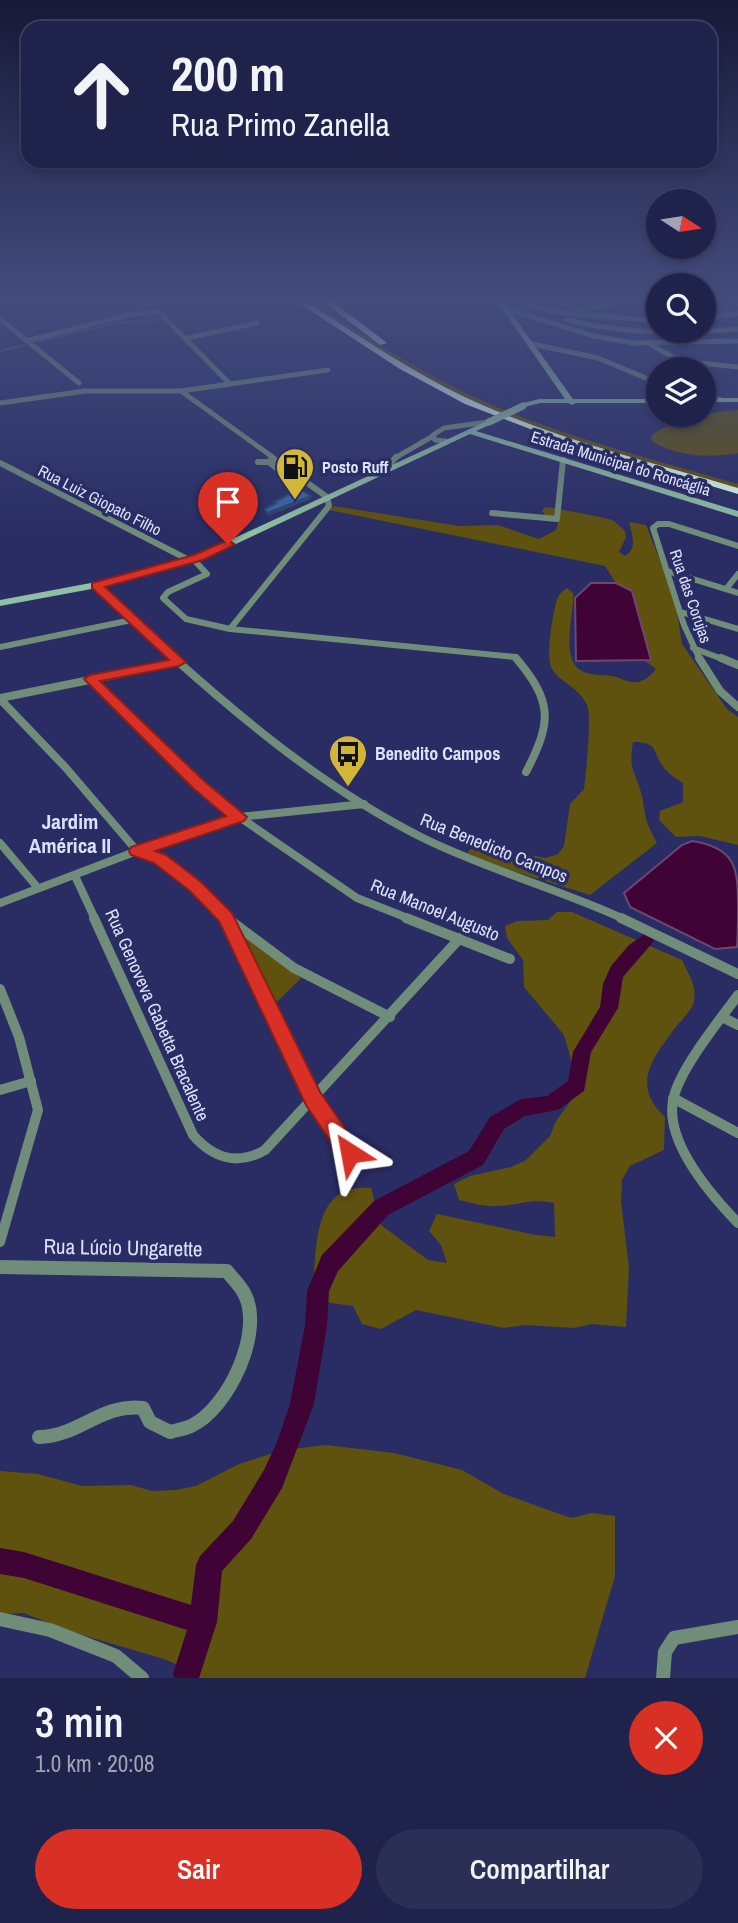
<!DOCTYPE html>
<html lang="pt">
<meta charset="utf-8">
<style>
:root{--surface:#1f224b;--page:#2c2f55;--text:#f1f3f6;--muted:#a1a4b5;--line:#3c3f63;--accent:#d93025}
body{margin:0;font-family:"Archivo Narrow",sans-serif;background:var(--page);color:var(--text);height:100vh;display:flex;flex-direction:column;font-size:26px;white-space:nowrap}
*{box-sizing:border-box;margin:0}
p{font-size:23px;color:var(--muted)}
.icon{flex:none;width:38px;height:38px;fill:none;stroke:currentColor;stroke-width:2;stroke-linecap:round;stroke-linejoin:round}
.map{position:relative;height:1678px;overflow:hidden}
.sheet{display:flex;flex-direction:column;background:var(--surface);flex:1}
.sheet>*{flex:none}
.hud{position:absolute;left:21px;top:21px;width:696px;height:147px;border-radius:21px;box-shadow:0 4px 10px #0003,0 0 0 2px var(--line);background:#1f224b;color:var(--text);overflow:hidden}
.needle{width:46px;rotate:102deg}
.tools{position:absolute;left:646px;top:189px;display:grid;gap:14px}
.tools a{display:grid;place-items:center;width:70px;height:70px;border-radius:50%;background:var(--surface);box-shadow:0 4px 10px #0003,0 0 0 2px var(--line);font-size:35px}
.pin{position:absolute;display:grid;place-items:center;width:60px;height:60px;color:#fff;margin:-72px -30px;border-radius:50% 50% 50% 0;rotate:-45deg;box-shadow:0 0 7px #0007}
.pin .icon{rotate:45deg}
.me{position:absolute;width:77px;margin:-38px;rotate:326deg;stroke-linejoin:round;filter:drop-shadow(0 0 5px #0008)}
.turn{display:flex;align-items:center;gap:24px;height:147px;padding:0 35px;font-size:32px}
.turn .icon{width:91px;height:91px;stroke-width:2.5}
.turn b{display:block;font-size:49px;line-height:60px}
.round{display:grid;place-items:center;flex:none;width:74px;height:74px;border-radius:37px;background:var(--page)}
.head{display:flex;align-items:center;justify-content:space-between;height:119px;padding:0 35px}
h1{font-size:42px;font-weight:600;line-height:52px}
.action{display:flex;gap:14px;margin-top:auto;padding:14px 35px}
.action a{flex:1;height:80px;border-radius:42px;background:var(--accent);color:#fff;font-size:28px;font-weight:600;line-height:80px;text-align:center}
.action a+a{background:var(--page);color:var(--text)}
.map>svg:first-child{display:block}
.green{fill:#5f510e}
.water{fill:#3f0435;stroke:#6e4771;stroke-width:2}
.lines{fill:none;stroke-linecap:round;stroke-linejoin:round}
.stream{stroke:#6e4771;stroke-width:2}
.river{fill:#3f0435;fill-rule:evenodd}
.street-far4{stroke:#708d7a;stroke-width:5}
.street-far3{stroke:#708d7a;stroke-width:6}
.street-far2{stroke:#708d7a;stroke-width:8}
.street-far1{stroke:#708d7a;stroke-width:10}
.street{stroke:#708d7a;stroke-width:14}
.secondary{fill:#90bfa1;fill-rule:evenodd}
.highway{fill:#e0fdea;fill-rule:evenodd}
.secondary-bridge{stroke:#90bfa1;stroke-width:7}
.shaded-wall{fill:#294770}
.building{fill:#3a65a0;stroke:#294770;stroke-width:2}
.route{fill:#d93025;stroke:#8d1f18;stroke-width:2}
.labels{text-anchor:middle;stroke-width:7;stroke-linejoin:round;paint-order:stroke}
.far-street-label{font-size:16px;fill:#dce2fe;stroke:#292d64}
.far-poi-label{font-size:16px;font-weight:bold;fill:#dce2fe;stroke:#292d64;text-anchor:start}
.poi-label{font-size:18px;font-weight:bold;fill:#dce2fe;stroke:#292d64;text-anchor:start}
.street-label{font-size:18px;fill:#dce2fe;stroke:#292d64}
.quarter-label{font-size:21px;font-weight:bold;fill:#dbe0fc;stroke:#292d64}
.near-street-label{font-size:21px;fill:#dce2fe;stroke:#292d64}
</style>
<div class="map">
<svg width="738" height="1678" viewBox="0 0 738 1678">
<rect width="100%" height="100%" fill="#292d64"/>
<!-- green -->
<path class="green" d="M302 300H310C362 333 414 369 470 395 555 435 648 458 738 484V489C650 463 559 441 475 403 414 375 359 336 302 300Z
M738 410V453C712 458 675 457 652 441L651 436C666 422 717 410 738 410Z
M334 506 459 526 498 525 539 539 556 530 558 523 555 519 546 516 542 511 545 507C551 507 607 518 612 520 616 522 622 528 625 531L626 537 619 552 625 556C638 548 632 535 629 522L646 525 675 598 682 644 727 709 738 717V845L700 836 676 837 659 820 660 811 683 802V783C677 779 670 775 665 769 651 753 661 742 633 742 628 772 636 771 642 796 646 819 645 821 657 843L590 895 506 869 467 853 474 845 546 858 558 854 564 846 570 804 584 789C586 774 591 722 588 708 582 688 560 683 552 669 545 658 553 612 557 599 559 594 563 591 567 588L573 593C575 613 559 659 582 671 592 677 607 673 619 678 635 685 644 684 656 669L627 648 621 591 605 566 329 510Z
M557 912H572L682 960C688 974 697 984 694 1001 692 1011 681 1020 675 1028 652 1059 631 1085 665 1117L664 1150 630 1166 622 1180 621 1201 629 1268 626 1327 592 1324 574 1328 525 1325 504 1328 416 1310 381 1329 362 1324 353 1306 331 1303 312 1294C318 1251 310 1182 371 1188L381 1225 428 1260 447 1263 441 1245 429 1231 437 1214 536 1235 555 1237 554 1203C530 1198 520 1205 498 1206 485 1207 471 1203 459 1200L454 1184 470 1176 511 1167 526 1160 550 1136 556 1121 575 1095 576 1077 564 1035 524 987 523 960 507 938 505 926 517 921 548 920Z
M245 938 301 978 277 1002 243 944Z
M326 1445 394 1453 462 1470 504 1494 571 1518 592 1513 615 1516V1576L585 1678H193L189 1670 164 1659 69 1631 24 1613 0 1614V1471L38 1474 82 1486 131 1485 152 1491 175 1490 196 1486 239 1464 283 1450Z"/>
<!-- water -->
<path class="water" d="M591 583H616L632 591 651 660 576 661 575 598Z
M692 841C737 848 738 869 738 908 738 921 738 934 737 947L715 949 630 907 624 893 682 845Z"/>
<g class="lines">
<!-- stream -->
<path class="stream" d="M36 342 118 323 159 320
M0 351 25 345"/>
<!-- river -->
<path class="river" d="M645 934 651 936 654 941 623 977 618 1008 591 1052 584 1091 558 1110 525 1116 504 1129 483 1165 388 1215 338 1271 329 1291 327 1325 314 1404 282 1488 251 1539 222 1571 217 1622 199 1678H175L173 1674 187 1630 24 1578 0 1574V1548L24 1552 191 1605 196 1565 200 1556 233 1521 264 1470 277 1442 290 1404 305 1325 307 1291 322 1255 374 1201 469 1151 490 1117 521 1099 547 1096 568 1081 573 1052 600 1007 603 984 611 966 629 945Z"/>
<!-- street-far4 -->
<path class="street-far4" d="M511 300 564 313 658 321
M633 300 658 303
M0 305 3 303
M506 309 594 336 633 343 738 341
M577 311 627 300
M0 319 79 383
M704 319 738 313
M567 320C624 334 680 334 738 329
M187 338 257 323
M26 341 132 314 159 312 230 384
M532 344 598 358 658 383
M650 344 680 361 738 367
M181 391 274 458
M704 394 722 400
M0 403 85 391H181L328 370
M446 441 435 440 433 435 444 428 488 422
M395 458 433 436"/>
<!-- street-far3 -->
<path class="street-far3" d="M271 457 327 497 329 506 230 629 515 657 518 660
M258 462H269L287 477
M0 463 189 560
M385 470 396 457
M492 513 557 519 563 460
M193 559 207 574 168 592 163 598 186 619 230 629
M667 571 738 593
M97 585 176 660
M726 589 738 574
M681 612 738 629
M0 647 132 620
M693 648 725 660
M700 660 684 625 653 528 658 524H669L738 546"/>
<!-- street-far2 -->
<path class="street-far2" d="M174 658C250 726 331 792 423 838 488 870 559 889 624 919
M516 658C553 702 552 722 526 772
M699 658 720 691 738 707
M721 658 738 665
M90 679 222 805 357 898 410 919
M0 698 179 662
M0 699 66 768 137 851 160 859 229 919
M0 843 38 888
M75 876 95 919
M0 903 137 851 239 817 364 804"/>
<!-- street-far1 -->
<path class="street-far1" d="M94 918 193 1135C213 1158 238 1166 265 1150L460 938
M227 918 294 968 390 1017
M406 918 510 959
M621 918 738 974
M227 919 313 1099 350 1153
M0 989 19 1037 38 1110 0 1242
M738 995C719 1021 682 1066 674 1096 662 1139 711 1195 738 1223
M724 1018 738 1025
M0 1090 31 1081
M673 1098 738 1133"/>
<!-- street -->
<path class="street" d="M0 1267 227 1271C232 1278 240 1285 244 1293 265 1331 228 1409 191 1426 185 1429 176 1430 170 1432L150 1422 143 1408C101 1403 80 1436 39 1437
M0 1619 50 1630 116 1656 142 1678
M663 1678 665 1652 674 1638 738 1627"/>
<!-- secondary -->
<path class="secondary" d="M496 300H502L573 399H658V403H576L572 405 568 403H540L520 408V404L539 399H565Z
M704 398H738V402H704Z
M489 420 493 422 492 424 476 431 738 511V517L470 434 206 558 97 588 0 606V600L96 582 200 554Z"/>
<!-- highway -->
<path class="highway" d="M3 300H17L6 304Z
M294 300H304C358 335 411 372 469 399 555 439 648 461 738 488V494L564 442 465 404 400 369Z
M321 300H331L387 343 380 345Z"/>
<!-- secondary-bridge -->
<path class="secondary-bridge" d="M489 422 523 406"/>
</g>
<!-- shaded-wall -->
<path class="shaded-wall" d="M311 496V499L268 516 267 513Z"/>
<!-- building -->
<path class="building" d="M299 489 311 496 267 513 265 509 276 503 274 502Z"/>
<!-- sky -->
<linearGradient id="sky" x2="0" y2="1"><stop stop-color="#171937"/><stop offset="0.56" stop-color="#434c7d"/><stop offset="1" stop-color="#434c7d" stop-opacity="0"/></linearGradient>
<rect width="738" height="535" fill="url(#sky)"/>
<!-- route -->
<path class="route" d="M228 540 234 544 232 546 203 560 105 587 186 662 179 666 100 681 204 781 247 817 244 821 155 851 166 855 201 882 232 913 320 1092 358 1147 361 1153 358 1160 350 1163 343 1160 306 1105 219 921 190 891 154 863 131 855 129 851 131 847 226 816 193 788 84 679 90 675 169 660 92 588V583L194 555Z"/>
<!-- icons -->
<defs>
<symbol id="fuel-pin" viewBox="-11 -11 22 30"><path d="M0 17L-7.5 6A9.5 9.5 0 1 1 7.5 6Z" fill="#d2b736" stroke="#292d64"/><path d="M-5.5-6h7V0h2V4h1.3V-2.5L3-4.5l.8-.8L6-3V5H2.5V1h-1V6h-7ZM-4.2-4.7v3.2H.2V-4.7Z" fill="#111"/></symbol>
<symbol id="bus-pin" viewBox="-11 -11 22 30"><path d="M0 17L-7.5 6A9.5 9.5 0 1 1 7.5 6Z" fill="#d2b736" stroke="#292d64"/><path d="M-5-6H5V4H4V6H2V4H-2V6H-4V4H-5ZM-3.5-4V0h7V-4ZM-3.5 1.2v1.5H-2V1.2ZM2 1.2v1.5H3.5V1.2Z" fill="#111"/></symbol>
</defs>
<g fill-rule="evenodd">
<use href="#fuel-pin" x="273" y="445" width="44" height="60"/>
<use href="#bus-pin" x="326" y="732" width="44" height="60"/>
</g>
<g class="labels">
<!-- far-street labels -->
<g class="far-street-label">
<text transform="translate(621 463) rotate(17)" y="6">Estrada Municipal do Roncáglia</text>
<text transform="translate(100 500) rotate(27)" y="6">Rua Luiz Giopato Filho</text>
<text transform="translate(691 596) rotate(71)" y="6">Rua das Corujas</text>
</g>
<!-- far-poi labels -->
<g class="far-poi-label">
<text x="322" y="473">Posto Ruff</text>
</g>
<!-- poi labels -->
<g class="poi-label">
<text x="375" y="760">Benedito Campos</text>
</g>
<!-- street labels -->
<g class="street-label">
<text transform="translate(494 848) rotate(22)" y="6">Rua Benedicto Campos</text>
<text transform="translate(435 910) rotate(22)" y="6">Rua Manoel Augusto</text>
<text transform="translate(157 1015) rotate(66)" y="6">Rua Genoveva Gabetta Bracalente</text>
</g>
<!-- quarter labels -->
<g class="quarter-label">
<text x="70" y="829">Jardim<tspan x="70" dy="24">América II</tspan></text>
</g>
<!-- near-street labels -->
<g class="near-street-label">
<text transform="translate(123 1248) rotate(1)" y="7">Rua Lúcio Ungarette</text>
</g>
</g>
</svg>
<div class="tools">
<a><svg class="needle" viewBox="-14 -14 28 28"><path d="M0-13l5 13h-10z" fill="#e53935"/><path d="M0 13l5-13h-10z" fill="#a1a4b5"/></svg></a>
<a><svg class="icon" aria-label="search" viewBox="0 0 24 24"><circle cx="10" cy="10" r="6"/><path d="M15 15l6 6"/></svg></a>
<a><svg class="icon" aria-label="layers" viewBox="0 0 24 24"><path d="M12 4l9 5-9 5-9-5zM3 14l9 5 9-5"/></svg></a>
</div>
<div class="pin" style="left:228px;top:544px;background:#d93025"><svg class="icon" aria-label="arrive" viewBox="0 0 24 24"><path d="M6 21V4h12l-3 4 3 4H6"/></svg></div>
<svg class="me" style="left:350px;top:1153px" viewBox="-20 -20 40 40"><path d="M0-17L14 15 0 8-14 15z" fill="#d93025" stroke="#fff" stroke-width="4"/></svg>
<div class="hud">
<div class="turn"><svg class="icon" aria-label="ahead" viewBox="0 0 24 24"><path d="M12 20V5M6 11l6-6 6 6"/></svg><div><b>200 m</b>Rua Primo Zanella</div></div>
</div>
</div>
<section class="sheet">
<div class="head"><div><h1>3 min</h1><p>1.0 km · 20:08</p></div><a class="round" style="background:#d93025;color:#fff"><svg class="icon" aria-label="close" viewBox="0 0 24 24"><path d="M6 6l12 12M18 6L6 18"/></svg></a></div>
<div class="action"><a>Sair</a><a>Compartilhar</a></div>
</section>
